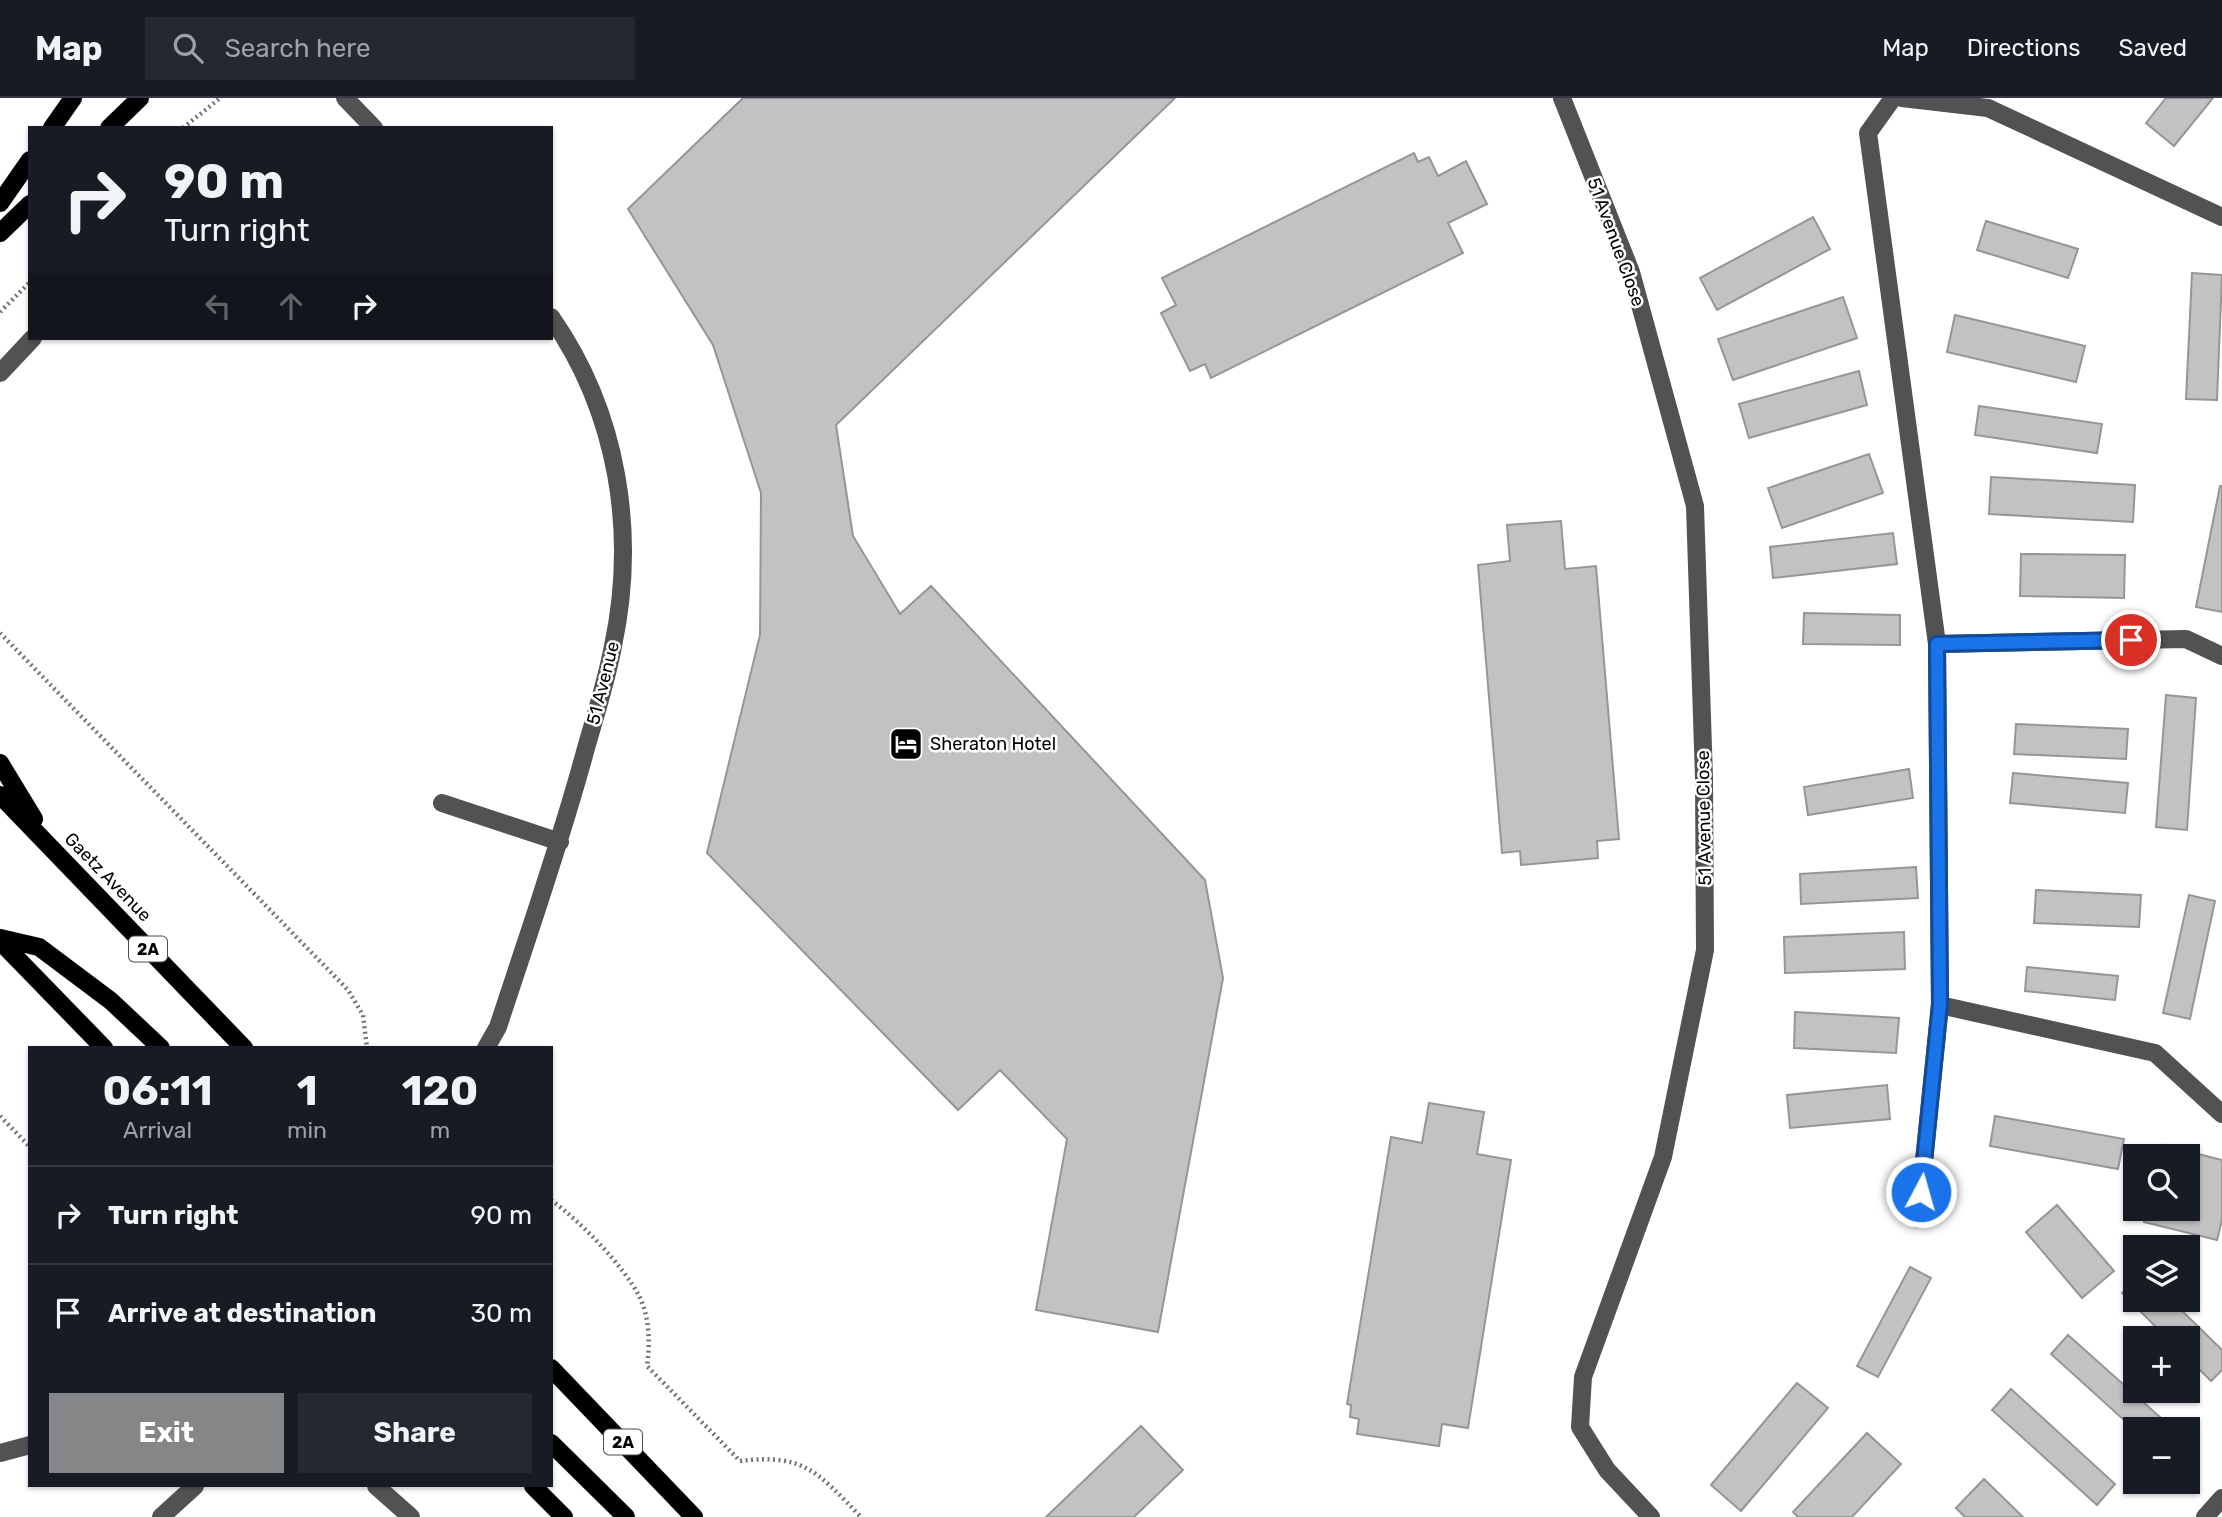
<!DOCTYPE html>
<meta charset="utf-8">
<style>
:root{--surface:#171b24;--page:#242831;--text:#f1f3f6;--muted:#9ea1a6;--line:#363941;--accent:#858687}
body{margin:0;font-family:Rubik,sans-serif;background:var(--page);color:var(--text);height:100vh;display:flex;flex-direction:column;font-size:26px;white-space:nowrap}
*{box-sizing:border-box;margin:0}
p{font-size:23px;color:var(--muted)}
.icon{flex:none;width:38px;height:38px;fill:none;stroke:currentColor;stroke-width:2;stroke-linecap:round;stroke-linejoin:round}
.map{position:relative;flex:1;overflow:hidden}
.sheet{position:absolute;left:28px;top:948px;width:525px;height:441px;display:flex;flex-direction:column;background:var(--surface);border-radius:0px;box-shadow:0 2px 5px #0004}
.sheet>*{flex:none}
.banner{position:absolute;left:28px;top:28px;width:525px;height:214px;border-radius:0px;box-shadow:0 2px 5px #0004;background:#171b24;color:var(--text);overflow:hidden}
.controls{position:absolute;left:2123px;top:1046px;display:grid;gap:14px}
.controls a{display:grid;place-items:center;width:77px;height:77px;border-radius:0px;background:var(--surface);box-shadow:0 2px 5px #0004;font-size:35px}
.pin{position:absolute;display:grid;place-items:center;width:60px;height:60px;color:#fff;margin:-30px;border:4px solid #fff;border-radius:50%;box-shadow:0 2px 7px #0007}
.me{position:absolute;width:77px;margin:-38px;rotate:6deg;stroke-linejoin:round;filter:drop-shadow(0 0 5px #0008)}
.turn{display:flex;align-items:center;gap:24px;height:147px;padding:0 21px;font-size:32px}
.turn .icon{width:91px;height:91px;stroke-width:2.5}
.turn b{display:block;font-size:49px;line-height:60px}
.lanes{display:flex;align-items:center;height:66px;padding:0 21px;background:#0003;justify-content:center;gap:35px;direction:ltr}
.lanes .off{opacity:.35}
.eta{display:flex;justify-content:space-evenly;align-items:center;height:119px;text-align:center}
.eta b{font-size:42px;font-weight:700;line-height:49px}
.button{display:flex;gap:14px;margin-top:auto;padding:14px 21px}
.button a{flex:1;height:80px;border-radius:0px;background:var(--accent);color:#fff;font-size:28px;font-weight:700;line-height:80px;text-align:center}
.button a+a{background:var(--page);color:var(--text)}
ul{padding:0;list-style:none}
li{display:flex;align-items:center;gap:21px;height:98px;padding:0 21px;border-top:2px solid var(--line)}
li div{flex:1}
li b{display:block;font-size:26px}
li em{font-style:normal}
header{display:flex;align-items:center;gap:42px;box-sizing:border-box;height:98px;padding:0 35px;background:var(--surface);border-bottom:2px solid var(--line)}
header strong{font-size:33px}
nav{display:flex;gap:38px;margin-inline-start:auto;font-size:24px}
.search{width:490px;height:63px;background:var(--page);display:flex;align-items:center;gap:18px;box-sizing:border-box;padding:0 24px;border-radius:0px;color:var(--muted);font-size:26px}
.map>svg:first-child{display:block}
.building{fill:#c2c2c2;stroke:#969696;stroke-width:2}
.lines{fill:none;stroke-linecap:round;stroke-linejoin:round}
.major-casing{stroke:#dbdbdb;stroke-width:19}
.path{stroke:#747474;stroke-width:4.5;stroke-dasharray:2 3.5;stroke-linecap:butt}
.minor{stroke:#525252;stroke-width:18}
.major{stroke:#000;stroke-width:18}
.route-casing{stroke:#114b97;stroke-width:18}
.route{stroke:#1a73e8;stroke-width:12}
.labels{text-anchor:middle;stroke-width:5;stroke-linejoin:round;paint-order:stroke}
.shield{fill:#fff;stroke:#4c4c4c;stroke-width:2}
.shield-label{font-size:16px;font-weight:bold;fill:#000}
.street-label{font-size:18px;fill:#000;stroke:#fff}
.poi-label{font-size:18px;fill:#000;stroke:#fff;text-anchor:start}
</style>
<header>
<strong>Map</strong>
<div class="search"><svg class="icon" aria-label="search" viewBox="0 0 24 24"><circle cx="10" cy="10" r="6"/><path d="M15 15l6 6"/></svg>Search here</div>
<nav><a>Map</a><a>Directions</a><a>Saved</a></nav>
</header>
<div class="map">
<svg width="2222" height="1419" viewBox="0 0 2222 1419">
<rect width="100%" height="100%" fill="#fff"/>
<!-- building -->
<path class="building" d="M743 0H1175L836 327 853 438 900 516 931 488 1205 782 1223 880 1158 1234 1036 1212 1067 1041 1000 972 958 1012 707 755 760 537 761 395 713 247 628 111Z
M2166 0H2213L2174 48 2146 25Z
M1414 55 1418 64 1429 59 1438 78 1466 63 1487 106 1448 125 1463 155 1211 280 1205 266 1190 273 1161 215 1176 207 1162 180Z
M1813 119 1830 151 1717 212 1700 180Z
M1986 123 2078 151 2068 180 1977 152Z
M2192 175 2222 177 2217 302 2186 301Z
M1843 199 1857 240 1733 282 1718 241Z
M1955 217 2085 248 2076 284 1947 254Z
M1859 273 1867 307 1749 340 1739 306Z
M1979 308 2102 326 2097 355 1975 337Z
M1869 356 1883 395 1782 430 1768 390Z
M1991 379 2135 387 2133 424 1989 416Z
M2220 388H2222V514L2196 509Z
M1561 423 1565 471 1596 468 1619 741 1597 743 1598 760 1521 767 1520 753 1502 755 1478 467 1510 463 1507 427Z
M1893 435 1897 466 1773 480 1770 449Z
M2021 456 2125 457 2124 500 2020 498Z
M1804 515 1900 517V547L1803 546Z
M2166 597 2196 600 2187 732 2156 729Z
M2016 626 2128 631 2126 661 2014 656Z
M1909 671 1913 700 1808 717 1804 689Z
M2013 675 2128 685 2125 715 2010 705Z
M1916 769 1918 800 1801 806 1800 776Z
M2036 792 2141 797 2139 829 2034 825Z
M2189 797 2215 803 2190 921 2163 915Z
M1904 834 1905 871 1785 875 1784 839Z
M2027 869 2118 878 2115 902 2025 893Z
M1795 914 1899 920 1896 955 1794 950Z
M1887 987 1890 1021 1790 1030 1787 997Z
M1429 1005 1484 1014 1477 1056 1511 1062 1468 1330 1442 1326 1439 1348 1357 1336 1359 1321 1350 1319 1351 1307 1347 1306 1391 1039 1422 1045Z
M1995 1018 2124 1041 2118 1071 1990 1048Z
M2163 1047 2222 1062V1122L2217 1142 2144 1124 2147 1111H2188V1059H2160Z
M2057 1107 2114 1173 2082 1200 2026 1134Z
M1910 1169 1931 1180 1878 1279 1857 1268Z
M2135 1182V1202H2171L2222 1252V1272L2211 1283 2188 1260V1241H2168L2122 1195Z
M2068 1237 2160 1319 2149 1332H2135L2051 1256Z
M1797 1285 1828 1310 1741 1413 1711 1387Z
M2011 1291 2115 1386 2097 1407 1992 1312Z
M1141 1328 1183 1372 1134 1419H1046Z
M1867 1335 1901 1366 1852 1419H1798L1793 1414Z
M1984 1381 2023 1419H1965L1956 1410Z"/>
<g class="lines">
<defs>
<path id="major" d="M52 30 73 0
M109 30 140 0
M0 105 30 62
M0 135 30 106
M0 665 34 721
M0 697 244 950
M0 840 39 849 111 903 161 950
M0 843 104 950
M551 1270 694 1419
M551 1345 626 1419
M533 1388 564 1419"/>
</defs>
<!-- major casing -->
<use href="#major" class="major-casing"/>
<!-- path -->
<path class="path" d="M183 30 220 0
M0 214 30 184
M0 535 348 892 363 917 367 950
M0 1018 30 1049
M551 1102C580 1123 623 1167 639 1198 650 1220 650 1245 647 1268L740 1363C805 1355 818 1375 861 1419"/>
<!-- minor -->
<path class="minor" d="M345 0 374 30
M1562 0 1631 174 1695 408 1704 680 1705 852 1663 1059 1583 1279 1580 1329 1607 1372 1651 1419
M1893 0 1868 35 1937 546 1940 907 1918 1121
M1902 0 1988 10 2222 119
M0 275 33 240
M1937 546 2186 541 2222 558
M442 705 560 744
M1940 907 2155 955 2222 1016
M486 950 498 929C527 840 558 752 583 661 593 624 606 586 613 548 637 434 618 315 551 219
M0 1355 30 1347
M376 1388 411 1419
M161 1419 195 1388
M2205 1419 2222 1400"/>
<!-- major -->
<use href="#major" class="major"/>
</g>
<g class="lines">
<defs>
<path id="route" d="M1921 1094 1940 906 1937 546 2131 542"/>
</defs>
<!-- route casing -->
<use href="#route" class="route-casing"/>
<!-- route -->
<use href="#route" class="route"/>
</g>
<!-- icons -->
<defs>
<symbol id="hotel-square" viewBox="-11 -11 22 22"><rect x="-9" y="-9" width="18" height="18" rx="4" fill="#000" stroke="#fff"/><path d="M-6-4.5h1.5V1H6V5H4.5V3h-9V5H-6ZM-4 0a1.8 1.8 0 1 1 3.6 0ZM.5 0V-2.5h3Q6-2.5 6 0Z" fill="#fff"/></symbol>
</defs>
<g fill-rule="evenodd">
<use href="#hotel-square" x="887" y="627" width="38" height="38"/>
</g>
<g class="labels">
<!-- shield labels -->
<g class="shield">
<rect x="129" y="838.5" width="38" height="25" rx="5"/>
<rect x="604" y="1331.5" width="38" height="25" rx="5"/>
</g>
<g class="shield-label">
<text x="148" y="857">2A</text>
<text x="623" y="1350">2A</text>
</g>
<!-- street labels -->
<g class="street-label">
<text transform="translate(1616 144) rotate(70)" y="6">51 Avenue Close</text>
<text transform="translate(603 585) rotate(-76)" y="6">51 Avenue</text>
<text transform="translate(1704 720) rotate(-91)" y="6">51 Avenue Close</text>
<text transform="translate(108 779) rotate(46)" y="6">Gaetz Avenue</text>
</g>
<!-- poi labels -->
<g class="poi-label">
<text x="930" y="652">Sheraton Hotel</text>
</g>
</g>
</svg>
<div class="controls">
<a><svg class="icon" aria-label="search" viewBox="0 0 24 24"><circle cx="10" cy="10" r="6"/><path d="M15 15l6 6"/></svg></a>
<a><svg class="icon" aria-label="layers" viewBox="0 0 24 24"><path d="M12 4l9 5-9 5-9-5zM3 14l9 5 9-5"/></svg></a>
<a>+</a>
<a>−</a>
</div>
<div class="pin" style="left:2131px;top:542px;background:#d93025"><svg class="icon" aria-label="arrive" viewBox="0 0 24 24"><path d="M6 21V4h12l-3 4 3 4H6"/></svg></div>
<svg class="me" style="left:1921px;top:1094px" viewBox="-20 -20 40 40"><circle r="17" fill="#1a73e8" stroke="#fff" stroke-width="3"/><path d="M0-11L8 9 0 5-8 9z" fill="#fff"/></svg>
<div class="banner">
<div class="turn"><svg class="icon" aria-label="right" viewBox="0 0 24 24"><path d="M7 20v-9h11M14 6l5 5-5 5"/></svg><div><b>90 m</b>Turn right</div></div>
<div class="lanes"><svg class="icon off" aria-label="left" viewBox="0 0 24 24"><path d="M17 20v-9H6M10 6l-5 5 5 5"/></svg><svg class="icon off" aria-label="ahead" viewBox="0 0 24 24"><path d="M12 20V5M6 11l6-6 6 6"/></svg><svg class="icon" aria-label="right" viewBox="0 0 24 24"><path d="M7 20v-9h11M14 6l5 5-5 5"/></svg></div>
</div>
<section class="sheet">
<div class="eta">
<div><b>06:11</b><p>Arrival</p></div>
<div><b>1</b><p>min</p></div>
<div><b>120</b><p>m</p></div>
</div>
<ul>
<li><svg class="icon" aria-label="right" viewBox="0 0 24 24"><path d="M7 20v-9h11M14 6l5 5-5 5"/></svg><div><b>Turn right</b></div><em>90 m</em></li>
<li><svg class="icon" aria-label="arrive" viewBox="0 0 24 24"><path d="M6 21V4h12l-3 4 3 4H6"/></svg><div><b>Arrive at destination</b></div><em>30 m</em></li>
</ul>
<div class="button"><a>Exit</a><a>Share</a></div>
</section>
</div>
